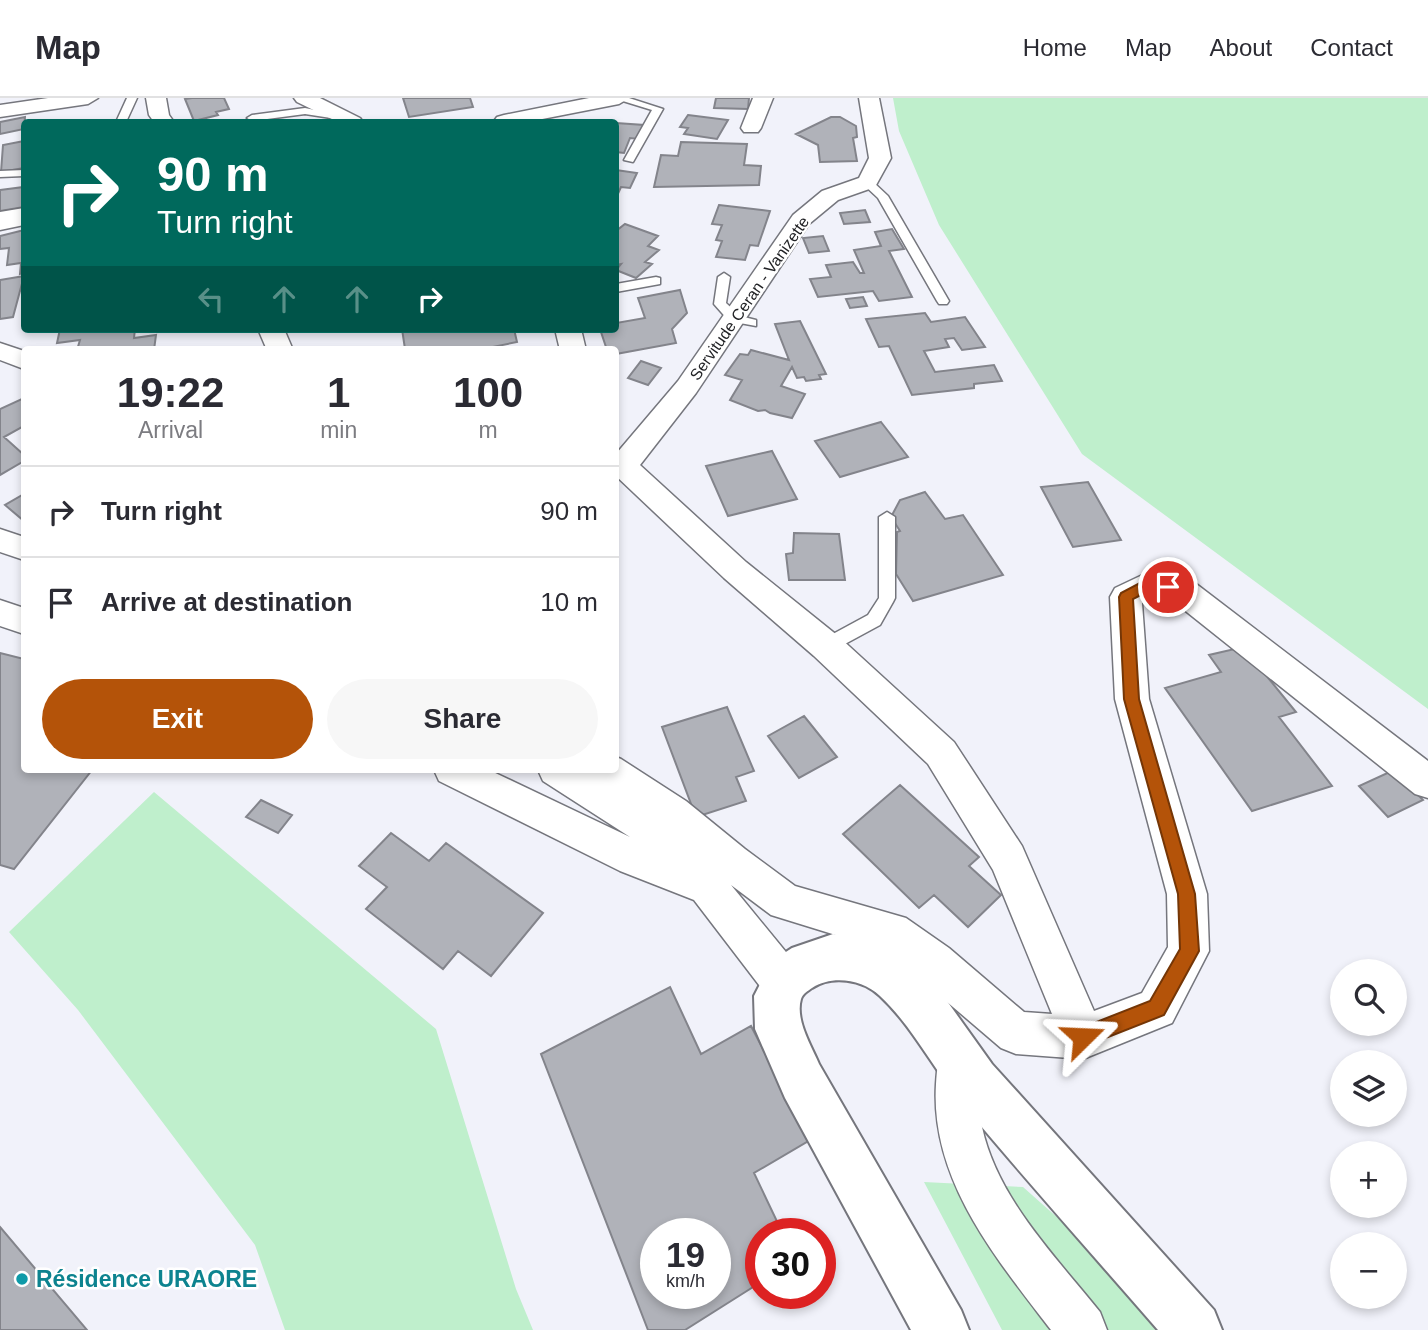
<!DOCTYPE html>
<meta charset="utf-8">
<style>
:root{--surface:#fff;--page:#f7f7f7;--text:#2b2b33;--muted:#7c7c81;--line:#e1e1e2;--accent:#b45309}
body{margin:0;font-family:Arial,sans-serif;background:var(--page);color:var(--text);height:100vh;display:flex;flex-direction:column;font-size:26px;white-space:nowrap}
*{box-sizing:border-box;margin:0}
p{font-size:23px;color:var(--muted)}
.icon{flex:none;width:38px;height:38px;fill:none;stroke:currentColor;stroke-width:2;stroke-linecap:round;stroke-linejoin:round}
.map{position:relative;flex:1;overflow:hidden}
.panel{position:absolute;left:21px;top:248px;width:598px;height:427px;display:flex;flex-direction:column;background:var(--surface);border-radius:7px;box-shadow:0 4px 10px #0003}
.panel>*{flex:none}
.banner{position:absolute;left:21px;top:21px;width:598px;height:214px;border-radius:7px;box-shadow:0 4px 10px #0003;background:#00695c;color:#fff;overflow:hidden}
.fabs{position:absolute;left:1330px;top:861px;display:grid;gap:14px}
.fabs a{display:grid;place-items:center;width:77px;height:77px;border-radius:50%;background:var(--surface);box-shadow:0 4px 10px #0003;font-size:35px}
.speed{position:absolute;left:640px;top:1120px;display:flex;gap:14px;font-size:35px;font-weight:700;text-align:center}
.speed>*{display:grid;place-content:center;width:91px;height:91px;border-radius:50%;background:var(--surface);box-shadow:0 4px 10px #0003;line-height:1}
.speed small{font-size:18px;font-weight:400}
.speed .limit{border:10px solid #d22;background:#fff;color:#111}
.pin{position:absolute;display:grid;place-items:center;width:60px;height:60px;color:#fff;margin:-30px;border:4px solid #fff;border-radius:50%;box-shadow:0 2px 7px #0007}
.me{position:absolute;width:77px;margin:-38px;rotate:69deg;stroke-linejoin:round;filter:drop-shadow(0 0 5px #0008)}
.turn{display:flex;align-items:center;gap:24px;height:147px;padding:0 21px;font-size:32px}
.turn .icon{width:91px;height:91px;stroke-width:2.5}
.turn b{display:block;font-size:49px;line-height:60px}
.lanes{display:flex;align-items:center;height:66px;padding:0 21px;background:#0003;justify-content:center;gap:35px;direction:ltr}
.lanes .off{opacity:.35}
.eta{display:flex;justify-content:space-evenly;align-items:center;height:119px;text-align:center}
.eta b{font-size:42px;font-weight:600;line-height:49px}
.primary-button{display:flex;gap:14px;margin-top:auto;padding:14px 21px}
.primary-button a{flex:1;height:80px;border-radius:42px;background:var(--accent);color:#fff;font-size:28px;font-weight:600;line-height:80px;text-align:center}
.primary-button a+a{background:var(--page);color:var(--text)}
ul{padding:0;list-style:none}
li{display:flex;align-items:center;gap:21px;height:91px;padding:0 21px;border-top:2px solid var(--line)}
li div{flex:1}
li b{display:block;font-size:26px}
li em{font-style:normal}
header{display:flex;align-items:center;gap:42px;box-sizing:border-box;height:98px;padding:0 35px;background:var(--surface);border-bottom:2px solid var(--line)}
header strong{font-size:33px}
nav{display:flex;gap:38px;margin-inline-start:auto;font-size:24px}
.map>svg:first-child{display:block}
.green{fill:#bfefcc}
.building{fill:#b0b2b9;stroke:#83848b;stroke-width:2;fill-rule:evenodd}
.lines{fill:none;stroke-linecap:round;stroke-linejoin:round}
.service-casing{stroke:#75767d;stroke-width:3}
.minor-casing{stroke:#75767d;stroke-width:3}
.tertiary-casing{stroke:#75767d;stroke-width:4}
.service{fill:#fff;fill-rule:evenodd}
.minor{fill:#fff;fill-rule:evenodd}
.tertiary{fill:#fff;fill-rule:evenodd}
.route{fill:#b45309;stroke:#753606;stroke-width:2}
.culture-dot{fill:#0f9aa8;stroke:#fff;stroke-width:2.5}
.labels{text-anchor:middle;stroke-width:5;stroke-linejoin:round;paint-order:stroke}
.far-street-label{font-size:16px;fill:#222326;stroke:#fff}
.near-culture-label{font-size:23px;font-weight:bold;fill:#0d838f;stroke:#fff;text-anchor:start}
</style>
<header>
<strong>Map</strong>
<nav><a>Home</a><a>Map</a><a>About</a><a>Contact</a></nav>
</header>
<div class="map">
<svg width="1428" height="1232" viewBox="0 0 1428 1232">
<rect width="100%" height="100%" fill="#f1f2fa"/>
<!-- green -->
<path class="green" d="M893 0H1428V611L1082 356 939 127 899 33Z
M154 694 436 931 516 1191 533 1232H285L255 1147 78 912 9 834Z
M924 1084 1023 1089 1184 1232H1002Z"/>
<!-- building -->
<path class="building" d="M192 0H224L229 11 216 14 218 17 194 23 185 1Z
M403 0H470L473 9 409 19Z
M716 0H749L748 11 714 10Z
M688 17 728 22 717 41 684 36 688 30 680 29Z
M25 19 24 31 0 36V24Z
M831 19H840L856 28 857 39 853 40 857 63 820 64 818 47 796 36Z
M616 25 644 27 639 41 630 40 624 55 616 54Z
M24 43V70L1 74 3 47Z
M681 44 747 46 744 67 761 68 759 87 654 89 661 57 678 58Z
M616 72 637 75 630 90 621 89 616 100Z
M24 89V109L0 113V92Z
M719 107 770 113 758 148 750 147 745 162 716 159 722 143 716 142 722 127 712 126Z
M865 112 870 124 844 126 840 115Z
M625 126 658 138 648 148 659 152 645 164 652 166 636 180 616 172 621 166 616 167V133Z
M892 131 904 151 889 153 912 199 879 203 873 193 818 199 810 181 831 179 826 167 853 164 860 175H864L854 152 881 148 875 134Z
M24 132V175L20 176 21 165 7 167 9 150 0 151V138Z
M823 138 829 153 809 155 803 140Z
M24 178 13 219 0 221V182Z
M680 192 687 215 672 231 676 245 616 256V252H607L600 231H616V225L645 220 638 200Z
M863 199 867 208 850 210 846 201Z
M925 215 931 224 965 219 985 249 962 252 954 240 945 241 949 249 924 253 935 274 994 267 1002 283 974 286V290L912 297 889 248 879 249 866 221Z
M800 223 826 276 819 277 821 281 806 283 804 279 797 280 792 269 781 288 805 296 792 320 770 315 765 312 758 313 730 302 742 282 725 277 740 256 748 257 751 252 789 262 775 226Z
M60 231H135L134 240 156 237 154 252H77L80 242 57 245Z
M402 231H514L517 244 478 252H400L405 251Z
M641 263 661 270 648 287 628 280Z
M24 300V328L4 339 24 357V363L0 377V311Z
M881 324 908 359 840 379 815 343Z
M772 353 797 401 728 418 706 368Z
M1088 384 1121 442 1073 449 1041 389Z
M925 394 945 421 963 417 1003 477 913 503 896 476 897 434 900 433 891 419 900 402Z
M24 396V423L5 407Z
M794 435 839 436 845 482H789L786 456 793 455Z
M1243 549 1296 614 1279 619 1332 688 1252 713 1165 590 1221 574 1209 557Z
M0 555 24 561V672H92L14 771 0 767Z
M727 609 754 673 736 679 746 703 696 719 662 629Z
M804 618 837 659 799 680 768 638Z
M1394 672 1423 702 1388 719 1359 688Z
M900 687 979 759 969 768 1001 797 968 829 934 797 919 810 843 736Z
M261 702 292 717 278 735 246 719Z
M391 735 429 763 446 745 543 815 491 878 458 853 443 871 366 811 387 789 359 768Z
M670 889 701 956 751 928 810 1042 754 1075 783 1136H761V1184L685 1232H648L541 956ZM656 1136H716V1195H656Z
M0 1129 87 1232H0Z"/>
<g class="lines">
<defs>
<path id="service" d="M127 0H137L126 24H116Z
M613 0H629L663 11 633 64 624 62 652 12Z
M305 10 349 19 344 22 305 16 252 23 247 20 252 17Z
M24 72V78L0 79V73Z
M863 82H871L888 98 949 203 947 206H939L937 203 878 100 863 86Z
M24 110V116L0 120V114Z
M724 175 730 179 726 205 740 218 756 222V228L729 223 714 206 718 179Z
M656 179 660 180V186L616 194V186Z
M887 414 895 419V500L893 504 880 527 832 553H820L818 548 820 543 868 517 879 500V419Z"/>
<path id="minor" d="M48 0H98L88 6 0 19V7Z
M146 0H166L169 17 174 24H154L149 17Z
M294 0H320L360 20 363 24H338L297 4Z
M589 0H629L619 6 527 24 494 23 497 19 504 17Z
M753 0H773L761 30 758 34H744L741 30Z
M859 0H879L891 60 875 89 838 102 809 126 696 295 640 367 746 464 838 538 954 644 1022 748 1094 913 1142 895 1168 849 1167 796 1115 601 1110 499 1115 490 1153 472 1195 485 1428 663V700L1415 696 1173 503 1156 497 1142 505 1149 601 1207 796 1209 853 1172 925 1083 961 1016 956 1001 950 919 880 881 851 771 817 731 787 799 870 805 885 799 900 784 906 769 900 694 802 620 773 439 683 434 672H489L630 739 543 683 538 672H616V659L621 661 686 703 745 751 795 788 906 820 949 850 1024 914 1052 916 993 772 928 666 814 558 724 480 616 378V356L678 283 793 117 822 93 859 80 869 60Z
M24 113V127L0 132V118Z
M258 231H284L293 252H267Z
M555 231H581L586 252H560Z
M0 245 24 253V271L0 262Z
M0 431 24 439V462L0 454Z
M0 502 24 510V536L0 528Z
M959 938 974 945C986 972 975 1001 982 1029 997 1100 1056 1159 1100 1214L1107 1232H1051C996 1160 930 1082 936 986 937 971 938 959 944 945Z"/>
<path id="tertiary" d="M833 836 865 841 910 863 942 896 992 966 1214 1212 1222 1232H1158C1092 1156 1024 1080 960 1003 932 969 913 929 880 898 862 881 832 877 812 890 808 893 803 895 801 901 795 922 811 947 819 966L961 1212 969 1232H911L785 1000 755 931 754 898 772 863 792 850Z"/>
</defs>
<!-- service casing -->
<use href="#service" class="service-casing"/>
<!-- minor casing -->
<use href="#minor" class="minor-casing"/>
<!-- tertiary casing -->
<use href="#tertiary" class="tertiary-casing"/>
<!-- service -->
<use href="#service" class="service"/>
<!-- minor -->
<use href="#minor" class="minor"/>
<!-- tertiary -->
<use href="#tertiary" class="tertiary"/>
</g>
<!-- route -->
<path class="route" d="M1153 478 1173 485 1176 489 1168 495 1154 490 1133 501 1139 601 1195 796 1199 853 1164 917 1083 949 1076 946 1073 939 1076 932 1150 903 1180 851 1178 796 1124 601 1119 499 1121 495Z"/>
<!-- markers -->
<circle class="culture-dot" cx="22" cy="1181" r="7"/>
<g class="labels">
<!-- far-street labels -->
<g class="far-street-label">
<text transform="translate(749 200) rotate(-55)" y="6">Servitude Ceran - Vanizette</text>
</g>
<!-- near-culture labels -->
<g class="near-culture-label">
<text x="36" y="1189">Résidence URAORE</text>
</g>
</g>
</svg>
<div class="fabs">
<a><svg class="icon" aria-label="search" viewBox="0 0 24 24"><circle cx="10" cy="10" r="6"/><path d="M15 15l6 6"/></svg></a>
<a><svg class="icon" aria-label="layers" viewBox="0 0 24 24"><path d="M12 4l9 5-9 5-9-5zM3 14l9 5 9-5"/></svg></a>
<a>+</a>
<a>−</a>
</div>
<div class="speed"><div>19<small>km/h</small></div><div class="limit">30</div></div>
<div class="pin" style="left:1168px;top:489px;background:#d93025"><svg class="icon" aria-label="arrive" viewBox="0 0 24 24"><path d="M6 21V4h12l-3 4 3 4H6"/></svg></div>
<svg class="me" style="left:1083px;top:939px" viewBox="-20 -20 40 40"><path d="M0-17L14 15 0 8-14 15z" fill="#b45309" stroke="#fff" stroke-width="4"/></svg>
<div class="banner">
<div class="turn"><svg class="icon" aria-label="right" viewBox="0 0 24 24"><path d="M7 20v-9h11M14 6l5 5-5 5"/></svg><div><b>90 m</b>Turn right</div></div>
<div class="lanes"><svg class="icon off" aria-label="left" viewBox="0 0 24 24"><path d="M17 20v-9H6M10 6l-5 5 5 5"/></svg><svg class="icon off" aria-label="ahead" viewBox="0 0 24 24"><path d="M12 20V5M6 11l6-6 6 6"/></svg><svg class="icon off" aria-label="ahead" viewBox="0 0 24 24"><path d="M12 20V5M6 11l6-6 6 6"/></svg><svg class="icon" aria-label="right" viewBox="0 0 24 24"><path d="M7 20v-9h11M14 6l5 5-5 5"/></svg></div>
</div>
<section class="panel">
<div class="eta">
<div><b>19:22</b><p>Arrival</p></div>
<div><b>1</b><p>min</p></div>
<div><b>100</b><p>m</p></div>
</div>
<ul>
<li><svg class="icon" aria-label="right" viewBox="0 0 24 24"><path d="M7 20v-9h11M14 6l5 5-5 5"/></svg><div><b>Turn right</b></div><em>90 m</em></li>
<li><svg class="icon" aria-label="arrive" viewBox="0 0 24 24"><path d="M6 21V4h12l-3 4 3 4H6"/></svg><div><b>Arrive at destination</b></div><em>10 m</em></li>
</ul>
<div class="primary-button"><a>Exit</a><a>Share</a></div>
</section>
</div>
